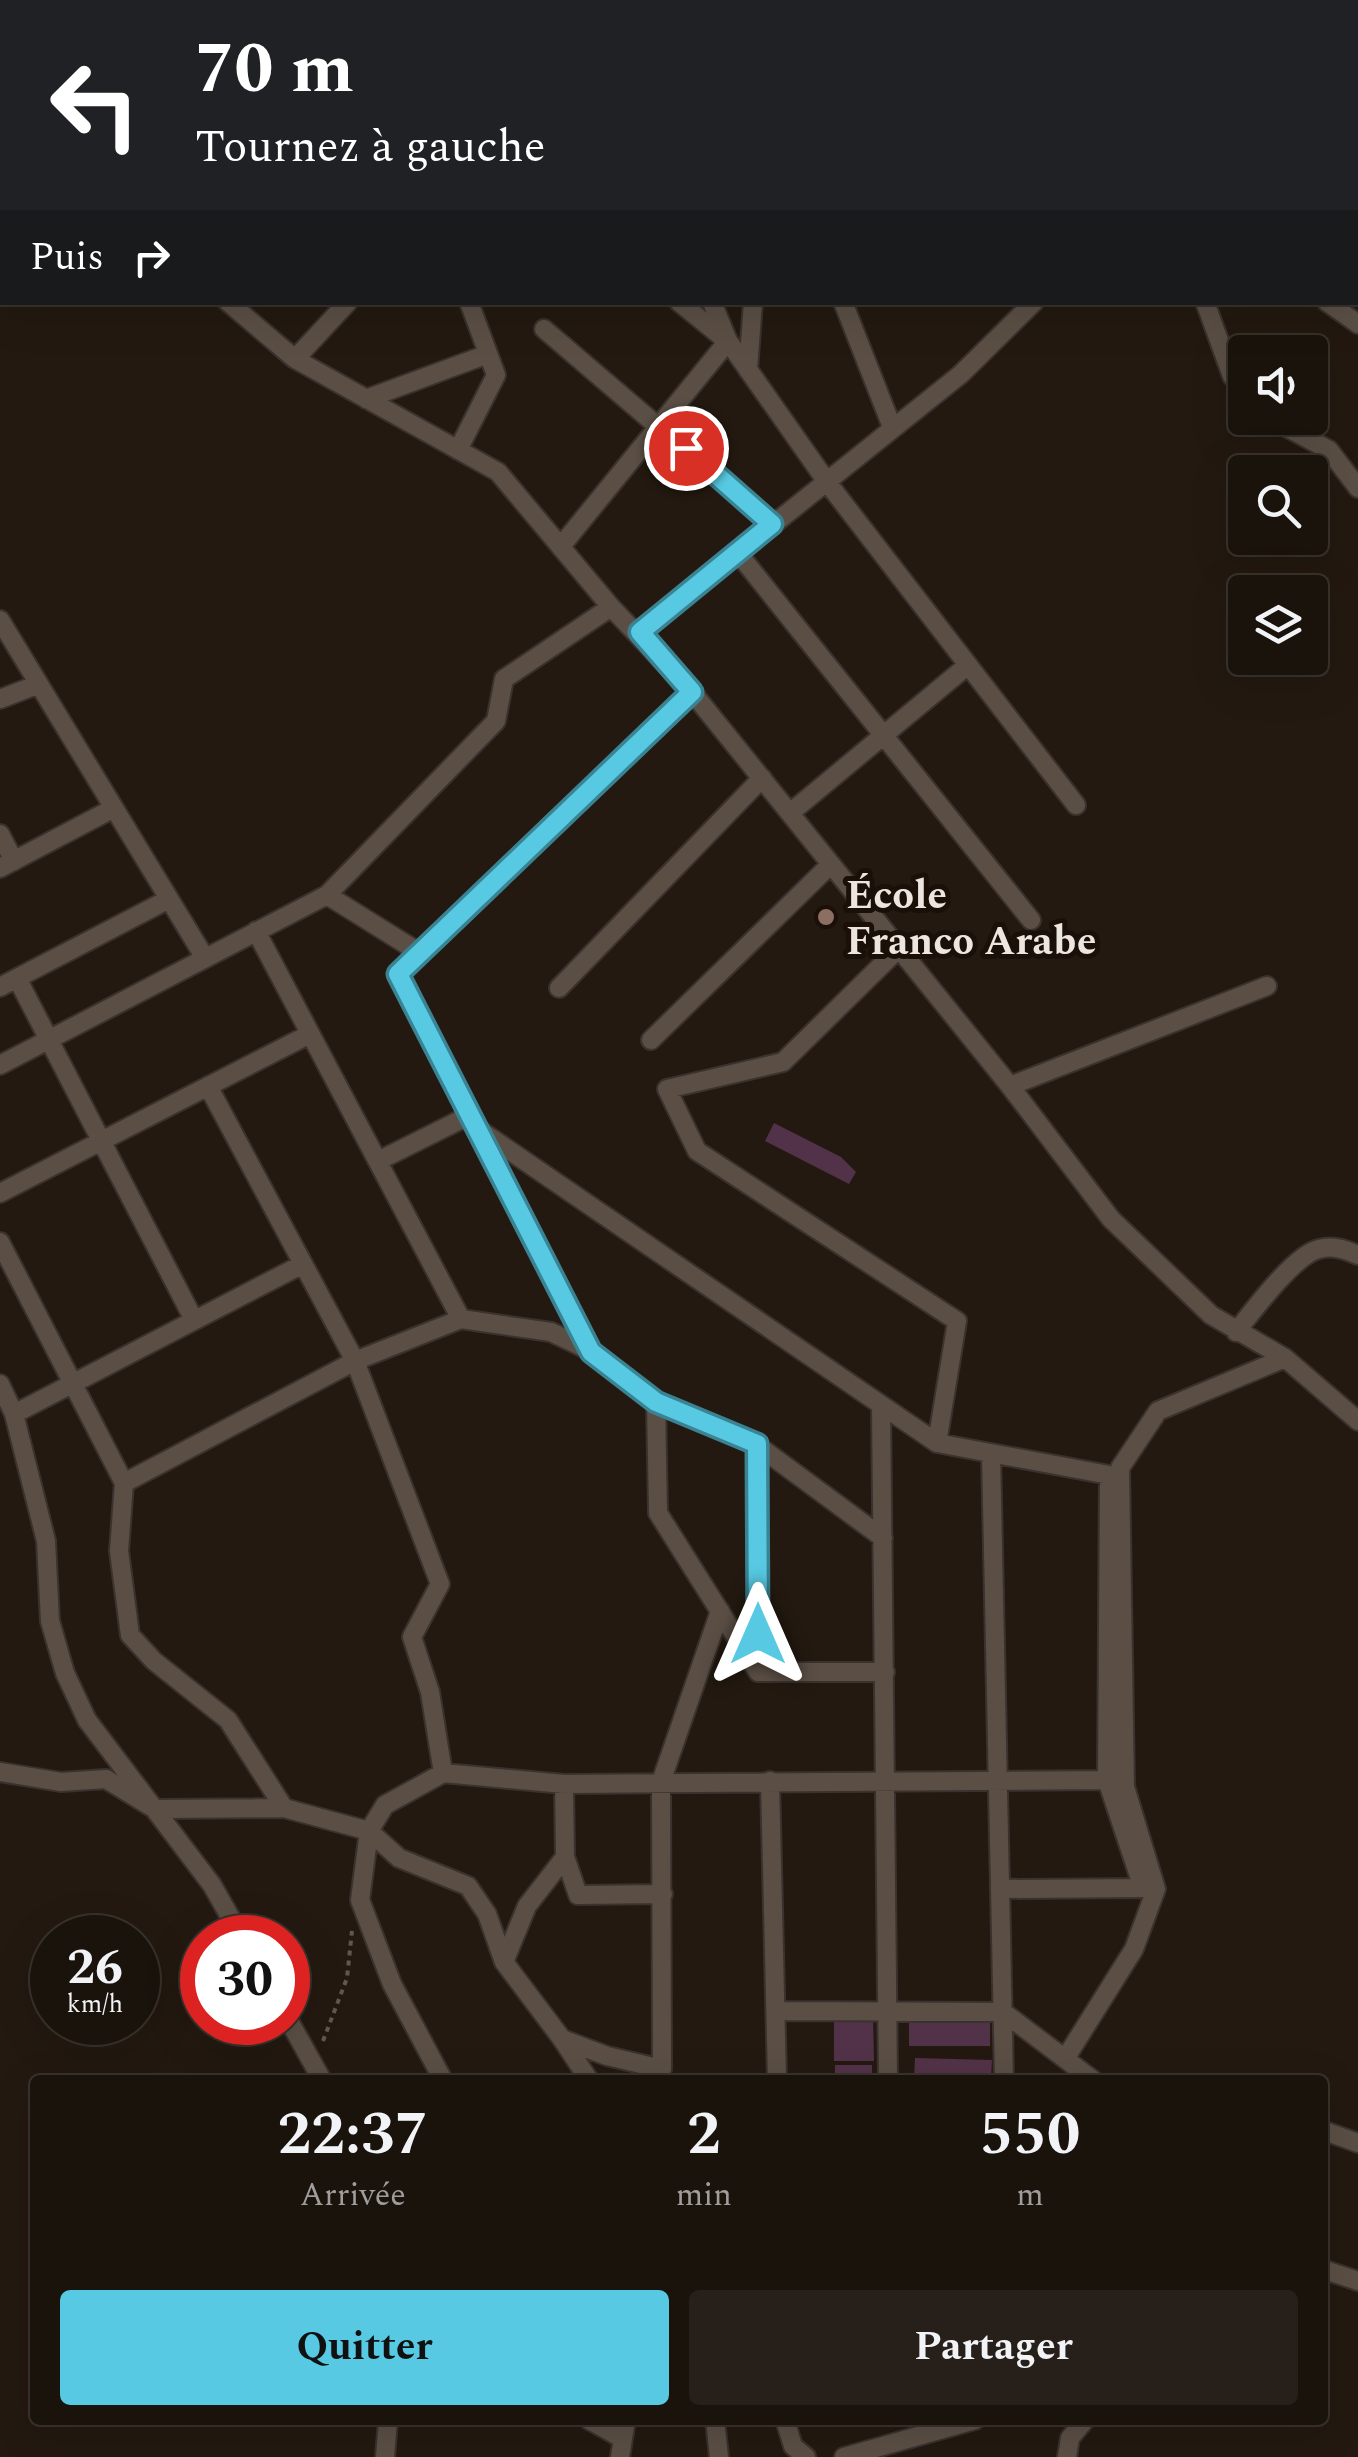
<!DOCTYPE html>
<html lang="fr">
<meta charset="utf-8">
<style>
:root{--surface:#1a130c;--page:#27201a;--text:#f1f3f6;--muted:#9f9e9d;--line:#38322d;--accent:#57c9e2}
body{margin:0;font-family:Spectral,serif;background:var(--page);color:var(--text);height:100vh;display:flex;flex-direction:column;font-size:38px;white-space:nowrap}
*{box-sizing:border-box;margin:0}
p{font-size:32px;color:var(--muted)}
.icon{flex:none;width:55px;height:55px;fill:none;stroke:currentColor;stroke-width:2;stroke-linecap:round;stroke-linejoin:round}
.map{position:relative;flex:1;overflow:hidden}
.panel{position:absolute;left:30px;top:2075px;width:1298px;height:350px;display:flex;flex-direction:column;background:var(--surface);border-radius:10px;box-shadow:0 10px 40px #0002,0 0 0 2px var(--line)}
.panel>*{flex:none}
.banner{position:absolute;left:0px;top:0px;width:1360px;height:305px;box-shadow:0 10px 40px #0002,0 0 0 2px var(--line);background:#202124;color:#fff;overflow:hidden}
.fabs{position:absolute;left:1228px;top:335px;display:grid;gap:20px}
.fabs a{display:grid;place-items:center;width:100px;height:100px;border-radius:10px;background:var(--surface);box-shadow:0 10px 40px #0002,0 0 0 2px var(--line);font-size:50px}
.speed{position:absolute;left:30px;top:1915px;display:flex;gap:20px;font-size:50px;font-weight:700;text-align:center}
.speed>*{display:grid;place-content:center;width:130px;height:130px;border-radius:50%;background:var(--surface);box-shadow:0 10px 40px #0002,0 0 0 2px var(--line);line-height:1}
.speed small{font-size:25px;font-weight:400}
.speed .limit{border:15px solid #d22;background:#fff;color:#111}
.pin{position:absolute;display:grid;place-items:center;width:85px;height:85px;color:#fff;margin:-42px;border:5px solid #fff;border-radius:50%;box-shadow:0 2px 10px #0007}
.me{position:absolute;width:110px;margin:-55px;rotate:0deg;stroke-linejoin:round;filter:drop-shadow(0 0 8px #0008)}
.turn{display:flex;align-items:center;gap:35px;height:210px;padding:0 30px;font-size:45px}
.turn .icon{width:130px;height:130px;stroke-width:2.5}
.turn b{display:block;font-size:70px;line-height:85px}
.then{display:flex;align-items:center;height:95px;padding:0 30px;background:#0003;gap:20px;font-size:38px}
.eta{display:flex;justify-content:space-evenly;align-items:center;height:170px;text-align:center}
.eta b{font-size:60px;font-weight:700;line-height:70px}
.action{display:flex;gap:20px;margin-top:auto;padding:20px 30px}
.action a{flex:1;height:115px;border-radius:10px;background:var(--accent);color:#111;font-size:40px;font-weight:700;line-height:115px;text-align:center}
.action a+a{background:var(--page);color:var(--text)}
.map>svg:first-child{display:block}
.building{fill:#523248}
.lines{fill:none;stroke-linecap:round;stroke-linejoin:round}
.street-casing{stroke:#39322e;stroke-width:22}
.path{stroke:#60574f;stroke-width:4;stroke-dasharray:5 5;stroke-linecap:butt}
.street{stroke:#5b4f45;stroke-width:18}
.route-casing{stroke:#398393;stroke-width:25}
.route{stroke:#57c9e2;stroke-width:18}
.education-dot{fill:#8d6e63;stroke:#1a1008;stroke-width:4}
.labels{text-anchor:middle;stroke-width:10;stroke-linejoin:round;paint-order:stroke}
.poi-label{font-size:40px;font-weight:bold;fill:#ede6e0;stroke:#1a1008;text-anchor:start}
</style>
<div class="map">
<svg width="1358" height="2457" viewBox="0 0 1358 2457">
<rect width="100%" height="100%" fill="#231910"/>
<!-- building -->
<path class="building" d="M774 1123 841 1157 856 1172 849 1184 765 1141Z
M990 2013V2046H909V2014Z
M873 2016 874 2061H834V2017Z
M915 2058 992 2060 991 2080H914Z
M835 2065H872V2077H835Z"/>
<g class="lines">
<defs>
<path id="street" d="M131 0 132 2
M250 0 251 2
M354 0 355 2
M466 0 467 2
M579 0 580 2
M680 0 681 2
M864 0 865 2
M1102 0 1109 2
M90 2 94 0
M836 2 840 0
M1314 2 1316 0
M0 3 2 7
M228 302 295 359 498 472 611 607 692 692 1010 1086 1111 1219 1211 1315 1285 1358 1358 1421
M679 302 727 341
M712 302 728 341 827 482 1076 805
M843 302 892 427
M1205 302 1232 376 1245 391
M1327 302 1358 324
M544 329 772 524
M295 359 348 302
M748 370 753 302
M366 399 488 354
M1269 418 1329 450 1358 488
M458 450 496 375 469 302
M562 545 728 341
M738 553 1031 920
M0 620 205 958
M639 632 961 374 1034 302
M0 699 39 684
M790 813 968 665
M0 834 14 861
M0 868 114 808
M327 895 420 953
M256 931 461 1319
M899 948 783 1062 667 1089 697 1151 957 1321 937 1443
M17 978 194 1320
M0 987 169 899
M559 988 762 778
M651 1040 831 864
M0 1065 327 895 496 721 504 679 611 607
M208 1086 355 1361 440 1584 412 1637 430 1692 443 1773
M1010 1086 1267 986
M478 1129 937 1443 1109 1475 1107 1780 1143 1888 1000 1889
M378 1161 470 1115
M0 1193 310 1034
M0 1242 124 1483 355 1361 461 1319 551 1332 591 1351 656 1402 757 1445 883 1538
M1236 1332C1253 1311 1294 1255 1319 1249 1333 1245 1346 1250 1358 1255
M591 1351 398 974 692 692
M0 1384 14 1414 46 1541 50 1621 65 1673 87 1720 212 1885 242 1938
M656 1402 658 1513 758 1672
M881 1405 888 2080
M14 1414 303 1264
M757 1445 758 1672
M991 1453 1004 2080
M124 1483 119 1551 130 1635 154 1661 228 1720 284 1808 369 1831 399 1858 468 1886 487 1914 504 1962 562 2039 607 2056 662 2069 661 1782 720 1611
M758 1672H885
M0 1772 61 1782 106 1779 155 1809 284 1808
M770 1781 777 2080
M565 1857 578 1895 663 1894
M504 1962 527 1906 565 1857 564 1784
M776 2011 1003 2012 1093 2080
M288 2019 322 2080
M562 2039 589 2080
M1065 2059 1134 1949 1156 1889 1125 1787 1120 1468 1158 1411 1285 1358
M443 2080 392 1984 360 1900 369 1831 385 1805 443 1773 564 1784 1107 1780
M1322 2130 1358 2143
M1322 2269 1358 2281
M589 2420 623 2439
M715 2420 719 2457
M785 2420 793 2446 806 2457
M385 2457 388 2420
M620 2457 626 2420
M844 2457 975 2420
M1067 2457 1070 2438 1085 2420"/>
</defs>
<!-- street casing -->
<use href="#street" class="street-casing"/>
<!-- path -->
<path class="path" d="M323 2041 347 1978 352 1931"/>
<!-- street -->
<use href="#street" class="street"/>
</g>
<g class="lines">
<defs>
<path id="route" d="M686 448 772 524 640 632 692 692 398 974 591 1352 656 1402 757 1444 758 1634"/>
</defs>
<!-- route casing -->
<use href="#route" class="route-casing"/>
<!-- route -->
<use href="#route" class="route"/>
</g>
<!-- markers -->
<circle class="education-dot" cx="826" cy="917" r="10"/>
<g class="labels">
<!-- poi labels -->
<g class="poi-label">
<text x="846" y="908">École<tspan x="846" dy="46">Franco Arabe</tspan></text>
</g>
</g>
</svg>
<div class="fabs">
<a><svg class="icon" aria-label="sound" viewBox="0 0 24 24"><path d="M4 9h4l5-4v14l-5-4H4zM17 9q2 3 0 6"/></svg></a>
<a><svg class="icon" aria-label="search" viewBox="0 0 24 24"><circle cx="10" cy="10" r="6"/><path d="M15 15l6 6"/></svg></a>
<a><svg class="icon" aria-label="layers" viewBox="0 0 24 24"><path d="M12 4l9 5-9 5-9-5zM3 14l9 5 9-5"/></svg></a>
</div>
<div class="speed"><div>26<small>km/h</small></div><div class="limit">30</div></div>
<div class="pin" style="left:686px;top:448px;background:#d93025"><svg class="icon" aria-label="arrive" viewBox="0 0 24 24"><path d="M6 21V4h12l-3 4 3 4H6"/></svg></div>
<svg class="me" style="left:758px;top:1634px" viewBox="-20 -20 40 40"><path d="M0-17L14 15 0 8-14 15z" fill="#57c9e2" stroke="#fff" stroke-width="4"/></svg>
<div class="banner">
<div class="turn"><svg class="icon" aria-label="left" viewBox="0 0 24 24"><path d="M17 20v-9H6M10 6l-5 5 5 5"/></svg><div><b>70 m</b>Tournez à gauche</div></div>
<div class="then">Puis<svg class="icon" aria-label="right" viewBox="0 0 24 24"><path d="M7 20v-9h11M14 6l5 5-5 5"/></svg></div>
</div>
<section class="panel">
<div class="eta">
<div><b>22:37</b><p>Arrivée</p></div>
<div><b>2</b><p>min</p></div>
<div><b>550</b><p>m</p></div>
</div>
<div class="action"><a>Quitter</a><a>Partager</a></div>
</section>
</div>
